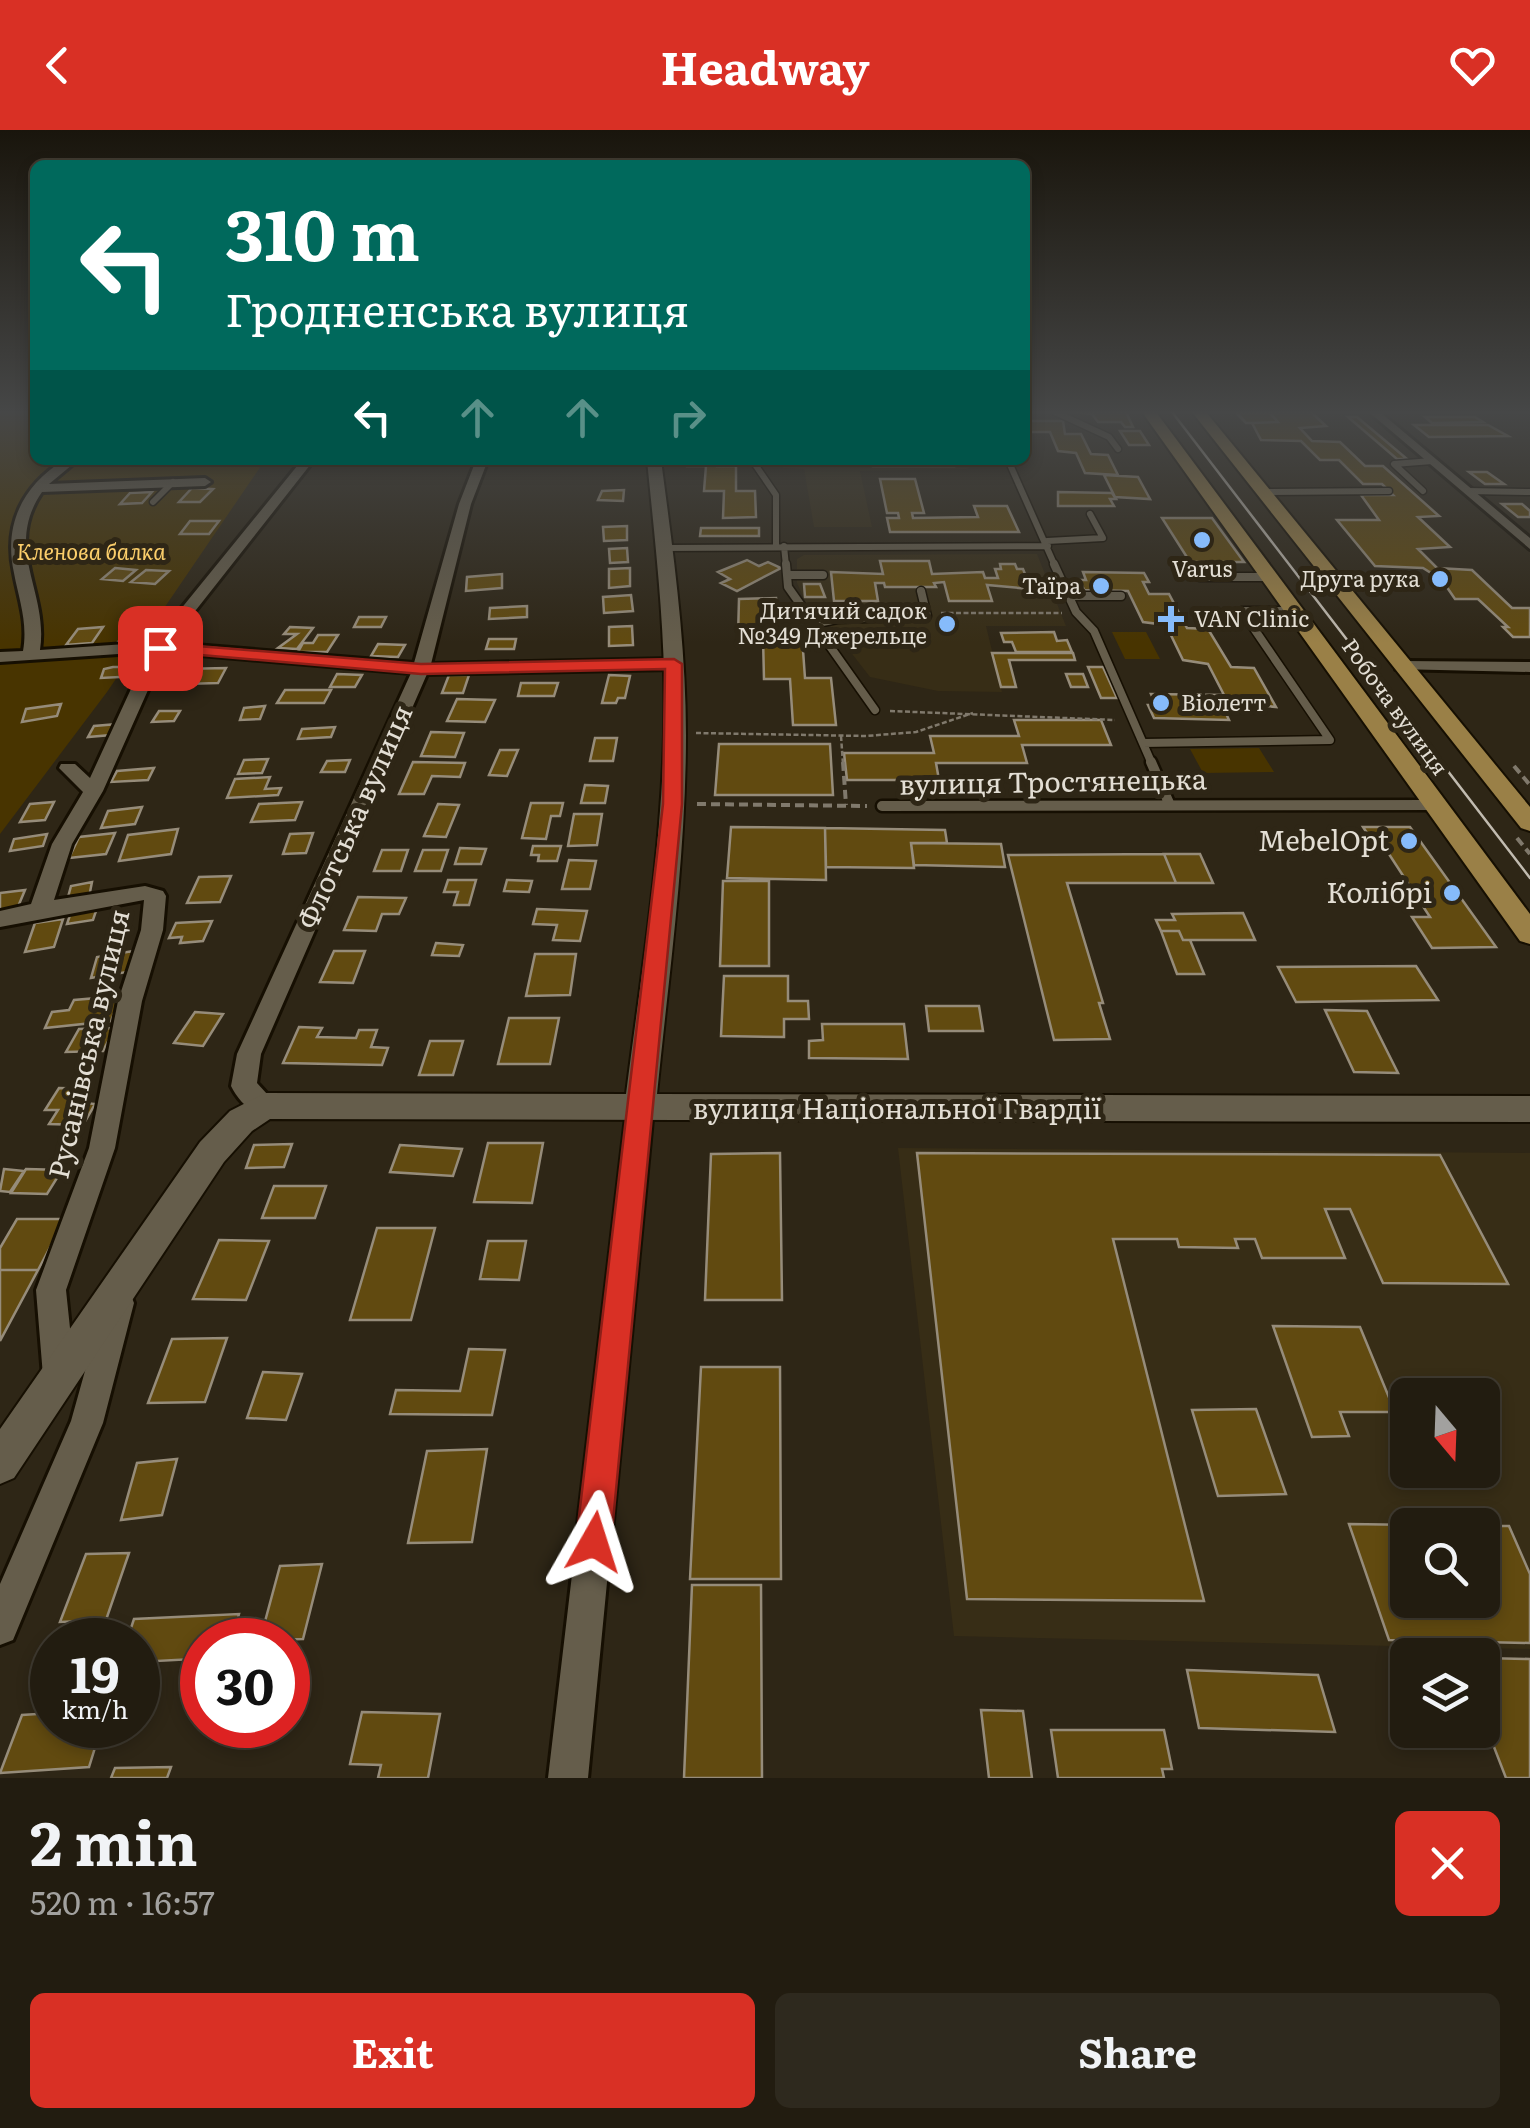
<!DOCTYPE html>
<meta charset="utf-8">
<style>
:root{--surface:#221c10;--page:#2e291e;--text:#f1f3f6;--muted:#a2a19f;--line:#3f3a30;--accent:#d93025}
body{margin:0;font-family:Literata,serif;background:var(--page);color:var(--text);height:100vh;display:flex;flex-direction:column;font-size:38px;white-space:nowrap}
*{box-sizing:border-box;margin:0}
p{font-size:32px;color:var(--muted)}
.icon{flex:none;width:55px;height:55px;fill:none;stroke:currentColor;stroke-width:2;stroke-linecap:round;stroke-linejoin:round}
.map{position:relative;height:1648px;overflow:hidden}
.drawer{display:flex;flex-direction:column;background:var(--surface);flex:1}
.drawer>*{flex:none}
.hud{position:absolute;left:30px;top:30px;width:1000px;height:305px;border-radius:15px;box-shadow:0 5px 15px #0003,0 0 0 2px var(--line);background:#00695c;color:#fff;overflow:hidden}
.needle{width:65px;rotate:161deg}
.tools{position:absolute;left:1390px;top:1248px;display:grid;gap:20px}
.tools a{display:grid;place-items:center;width:110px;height:110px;border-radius:15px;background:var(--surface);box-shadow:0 5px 15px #0003,0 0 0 2px var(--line);font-size:50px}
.speed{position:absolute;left:30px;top:1488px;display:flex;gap:20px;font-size:50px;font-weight:700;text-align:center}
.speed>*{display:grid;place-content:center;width:130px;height:130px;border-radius:50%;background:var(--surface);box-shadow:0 5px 15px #0003,0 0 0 2px var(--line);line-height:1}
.speed small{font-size:25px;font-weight:400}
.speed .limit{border:15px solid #d22;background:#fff;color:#111}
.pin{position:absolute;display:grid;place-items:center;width:85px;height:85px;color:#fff;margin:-42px;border-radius:20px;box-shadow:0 5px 15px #0006}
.me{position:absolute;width:110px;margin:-55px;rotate:6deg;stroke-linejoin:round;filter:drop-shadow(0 0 8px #0008)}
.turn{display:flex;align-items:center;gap:35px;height:210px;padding:0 30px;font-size:45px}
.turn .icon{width:130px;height:130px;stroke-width:2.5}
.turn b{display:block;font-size:70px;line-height:85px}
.lanes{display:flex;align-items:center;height:95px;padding:0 30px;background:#0003;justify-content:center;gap:50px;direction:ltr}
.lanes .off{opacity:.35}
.round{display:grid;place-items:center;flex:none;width:105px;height:105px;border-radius:15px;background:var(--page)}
.summary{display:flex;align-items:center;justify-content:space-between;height:170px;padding:0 30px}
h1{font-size:60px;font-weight:700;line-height:75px}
.cta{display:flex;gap:20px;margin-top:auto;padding:20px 30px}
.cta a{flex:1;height:115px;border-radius:15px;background:var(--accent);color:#fff;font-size:40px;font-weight:700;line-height:115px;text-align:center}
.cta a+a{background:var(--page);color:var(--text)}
header{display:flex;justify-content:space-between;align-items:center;height:130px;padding:0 30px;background:var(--accent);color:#fff;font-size:45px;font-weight:700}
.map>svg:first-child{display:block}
.built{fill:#372d16;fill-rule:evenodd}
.green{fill:#483400}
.building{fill:#614a10;stroke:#968c7a;stroke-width:2.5}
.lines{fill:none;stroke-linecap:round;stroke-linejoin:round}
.service-far2-casing{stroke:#160f02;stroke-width:9}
.service-far1-casing{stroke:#160f02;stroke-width:11}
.service-casing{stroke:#160f02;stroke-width:15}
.minor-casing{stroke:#160f02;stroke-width:6}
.tertiary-casing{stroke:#160f02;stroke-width:4}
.primary-casing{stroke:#160f02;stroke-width:4}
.path-far1{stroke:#80796c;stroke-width:2.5;stroke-dasharray:5 2.5;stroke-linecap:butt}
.path{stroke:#80796c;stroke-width:4;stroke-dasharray:9 5;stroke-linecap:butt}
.service-far2{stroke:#655d4b;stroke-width:6}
.service-far1{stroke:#655d4b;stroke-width:8}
.service{stroke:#655d4b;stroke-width:10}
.minor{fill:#655d4b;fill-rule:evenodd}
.tertiary{fill:#655d4b;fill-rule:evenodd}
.primary{fill:#9a8047;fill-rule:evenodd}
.tram{stroke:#c1bbb0;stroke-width:2.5}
.route{fill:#d93025;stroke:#8d1f18;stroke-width:2.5}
.poi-dot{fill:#86bbfb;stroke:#2e2616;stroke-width:4}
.labels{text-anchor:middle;stroke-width:10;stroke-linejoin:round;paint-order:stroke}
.far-park-label{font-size:22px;font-style:italic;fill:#fbce6b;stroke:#2e2616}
.far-poi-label{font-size:22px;fill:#e3ded4;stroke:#2e2616;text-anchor:end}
.far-street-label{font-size:22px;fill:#e3ded4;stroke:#2e2616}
.street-label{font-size:28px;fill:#e3ded4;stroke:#2e2616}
.poi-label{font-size:28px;fill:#e3ded4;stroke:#2e2616;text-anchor:end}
</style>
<header><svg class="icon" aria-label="back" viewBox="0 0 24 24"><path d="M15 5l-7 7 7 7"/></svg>Headway<svg class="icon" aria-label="heart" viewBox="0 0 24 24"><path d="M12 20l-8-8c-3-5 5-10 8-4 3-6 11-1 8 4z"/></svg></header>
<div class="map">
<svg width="1530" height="1648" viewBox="0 0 1530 1648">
<rect width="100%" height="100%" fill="#2e2616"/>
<!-- built -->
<path class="built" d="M782 330H977L967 339 860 341 872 397H814L804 339 783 338Z
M1037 424 1066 496H986L1002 562 938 561 870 547 832 498 806 473 797 453V429L804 425Z
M898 1018 1530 1023V1519L954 1506ZM1408 1265H1482V1340H1408ZM1408 1395H1482V1470H1408Z"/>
<!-- green -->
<path class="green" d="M0 282H35V330H265L107 562 0 704Z
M1112 502H1146L1160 529H1125Z
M1259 618 1274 642 1203 643 1190 619Z"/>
<!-- building -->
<path class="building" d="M1075 282H1126L1133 297H1125L1121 292H1098L1092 284Z
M1237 282H1290H1269L1278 292 1252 293H1246Z
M1311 282 1326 296 1300 298 1312 311 1340 312 1365 336H1383L1439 386 1418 387 1450 417 1418 419 1437 438 1472 440 1512 478H1530V507H1513L1503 497H1508L1478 469H1455L1442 450 1423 438 1375 436 1337 390H1379L1361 365H1393L1382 354H1363L1339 330H1320L1301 311 1261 310 1252 293H1246L1236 283Z
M1348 287H1357L1407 329H1397Z
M1425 287H1475L1483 292 1432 293Z
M1025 291H1063L1065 304H1081L1091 324 1108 325 1118 345 1085 343 1076 323 1058 321 1050 302H1025Z
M1414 295H1488L1508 306 1429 307Z
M1120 301H1140L1149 315H1129Z
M687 330H717V336H736V361H755L756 387 723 388 724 361H704L706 336H687Z
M873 330H953L954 336H873Z
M1469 342H1487L1504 354H1485Z
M1104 345 1138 347 1150 369 1115 367Z
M880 349H915L924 383H912L913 388 978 387 974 376H1007L1019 402H890L887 388H899L898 383H887Z
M192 358 213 359 200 372H179Z
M624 360 623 371 598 370 602 361Z
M152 362 142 373 120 374 130 363Z
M1058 362 1112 363 1116 369H1110L1114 376H1058Z
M1502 374H1522L1530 381V387H1518Z
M1162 388H1212L1244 432H1190Z
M190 391H219L209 404H180Z
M627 396V410L604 411 603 397Z
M701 398H759V406H700Z
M627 418 628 432 610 433 609 419Z
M747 430 759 436 768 432 781 438 737 461 721 453 730 449 718 442Z
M880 431H929L932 444 983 442 985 448H998L995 439H1001L1000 434H1015L1017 439H1023L1031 459 987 455 992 471H949L944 452 934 453 936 457H885L884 453H875L878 471H834L831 442 883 444Z
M115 438 136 440 123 451 102 449Z
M630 438V456L609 458V439Z
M146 440 169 441 155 454 131 452Z
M1083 442 1144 443 1149 452H1143L1149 464H1169L1187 498 1208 499 1231 537 1254 538 1276 577 1228 572 1230 577H1223L1229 590 1154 588 1148 575H1156L1151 564 1224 565 1208 534 1183 530 1166 495 1143 492 1128 461 1084 460 1080 450H1086Z
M502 444V458L466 461 467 447Z
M804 454H820L825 467H805Z
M631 465 633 481 604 483 603 467Z
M776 468 777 506H802L805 548H831L836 595H793L790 549H764L763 507H738L739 469Z
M527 476V487L489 489 490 478Z
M147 478 171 479 157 494 132 493Z
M359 487H386L381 497H354Z
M133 496 162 497 148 513 118 512Z
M632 496 633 515 609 516V497Z
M103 497 92 513 66 515 78 499Z
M290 497 313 498 297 519 278 518 297 504H284Z
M1054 502 1057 511 1067 510 1072 522H1016L1012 512H1004L1001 503Z
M318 505H338L327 522H298L303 513H313Z
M489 509H516L514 519H486Z
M378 514 405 515 398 527 371 526Z
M992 523H1073L1075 530H1009L1016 557H1001Z
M113 537H130L128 541 141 539 139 546 101 548 104 539Z
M1088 537H1103L1117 568H1101Z
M226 538 218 553 184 554 187 549H180L184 544H177L180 539Z
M337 544 362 545 355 557H330Z
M1066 544H1083L1088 557H1071Z
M449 545H469L463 563H442Z
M609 545 630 546 625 568H618L616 573H602Z
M521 553H558L554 566H518Z
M285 560H331L324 573H277Z
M457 569 495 570 485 592 447 591Z
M61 574 57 586 22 592 26 579Z
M265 576 260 589 240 590 244 578Z
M159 581H180L174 591 152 592Z
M1014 590H1101L1111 615H1022L1027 633H936L939 650H847L844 623H934L930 606H1019Z
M118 594 111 605 88 607 94 596Z
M335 597 331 607 298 609 302 599Z
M431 602 464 603 455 627 421 626Z
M595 608H617L613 631H590Z
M719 614H830L833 665H715Z
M500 620H518L507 646 489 645Z
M268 629 262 643 238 644 244 630Z
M350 630 345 642H321L327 631Z
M413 632 465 633 460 647 432 646 424 664H399Z
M154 638 148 650 111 652 117 641Z
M270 647 265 659 281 658 278 665 227 668 235 649Z
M585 655 608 656 605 673H581Z
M54 672 45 690 20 692 30 674Z
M302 672 295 690 251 692 259 674Z
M531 673H563L560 686H551L546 709 522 708Z
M438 674 459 675 446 707 424 706Z
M142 677 135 694 101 698 108 681Z
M574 684H602L597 715 568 716Z
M731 697 825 698 826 750 727 748Z
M1363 697H1410L1496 817 1432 818 1412 787H1430L1387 721H1379Z
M825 698 945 700 947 713H911L914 738 826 737Z
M178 699 171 724 119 731 128 705Z
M115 703 106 724 69 728 79 707Z
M313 703 306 723 283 724 290 704Z
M47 704 43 716 10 721 14 709Z
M911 713 1001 714 1005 737 914 735Z
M533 716H561L557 731H538L539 725H531Z
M460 718 486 719 481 734H455Z
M382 720H408L401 741H374Z
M423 720H448L441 741H415Z
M1164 724 1176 753H1067L1103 873H1099L1110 909 1054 910 1008 725Z
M1164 724H1200L1213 753H1176Z
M569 730 596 731 590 759H562Z
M231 746 220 772 187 773 199 747Z
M448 750H476L469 775H454L458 762H444Z
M507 750 532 751 529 762 504 761Z
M723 751H769V836H720Z
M92 752 89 767 67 771 71 756Z
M25 760 17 779 0 781V763Z
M358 767 406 768 399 784H382L376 801 344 800Z
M98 775 93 790 67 794 72 779Z
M537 779 587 781 580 811 553 810 557 795 533 794Z
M1243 783 1255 810H1183L1179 801H1161L1156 790H1175L1172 784Z
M63 789 54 817 25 822 35 793Z
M212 791 203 811 180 813 182 807 169 808 176 793Z
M1161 801H1179L1183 810H1190L1204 844H1177Z
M436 813 463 815 459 826 432 825Z
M133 821 127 842 91 848 97 827Z
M334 821H365L353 853 320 852Z
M535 824H576L570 865 526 866Z
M1416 836 1438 870 1296 872 1278 837Z
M724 846H788V871H808L809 889H784V907L721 906Z
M121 866 111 891 45 898 52 882 69 880 74 870Z
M926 876H979L983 901H929Z
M1325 880 1367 881 1398 943 1354 942Z
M195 882 223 884 203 916 174 913Z
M509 888H559L550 934H498Z
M822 894H904L908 929 809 928V911L823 910Z
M299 897 322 898 317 907 356 908 359 900H377L371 917 388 918 382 935 283 933Z
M115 898 103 921 66 922 79 899Z
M430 911H463L453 945H419Z
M59 958 92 959 84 973 95 974 83 995 49 994 58 980H45Z
M488 1013H543L532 1073 474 1072Z
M292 1014 284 1037 246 1038 254 1015Z
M400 1015 462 1019 453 1046 390 1042Z
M780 1023 782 1170H705L711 1024Z
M917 1023 1440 1025 1508 1154 1383 1153 1350 1079H1325L1345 1128H1262L1255 1109H1235L1238 1118 1179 1117 1177 1109H1113L1204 1471 967 1469Z
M4 1039 24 1041 10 1062 0 1061Z
M26 1039 62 1040 47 1064 11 1063Z
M274 1056H326L315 1088H262Z
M17 1089H65L38 1140H0V1118Z
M377 1098H435L411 1190H350Z
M219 1110 269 1111 246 1170 193 1169Z
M488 1111H526L519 1150 480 1149Z
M0 1140H38L0 1211Z
M1273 1196 1360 1197 1395 1282H1340L1349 1306 1312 1307Z
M227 1208 205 1272 148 1273 172 1209Z
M469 1219 505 1220 492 1285 390 1284 396 1260 460 1261Z
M701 1237H780L781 1449H690Z
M263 1242 302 1244 286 1290 247 1288Z
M1256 1279 1286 1364 1218 1366 1192 1280Z
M487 1319 472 1412 408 1413 427 1321Z
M177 1329 162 1385 121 1390 137 1333Z
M1349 1394 1418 1395H1408V1470H1482V1396H1509L1530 1444V1513L1389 1510Z
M129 1423 106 1490 60 1492 86 1424Z
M322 1434 303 1509 260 1510 280 1436Z
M692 1455H761L762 1648H684Z
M239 1484 232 1510H202V1559L184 1560 193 1529 138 1532V1510H127L134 1489Z
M1482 1528 1530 1529V1648H1506L1482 1586Z
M1187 1540 1318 1545 1335 1602 1199 1598Z
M981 1580 1023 1581 1032 1648H989Z
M362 1582 440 1584 428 1648H378L381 1635 350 1634Z
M52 1583V1595H102L89 1637 0 1643 22 1585Z
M1051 1600H1164L1172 1639H1162L1164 1648H1058Z
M171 1637 167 1648H111L115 1638Z"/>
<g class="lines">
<defs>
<path id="service-far2" d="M1055 282 1109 307 1118 319
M752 330 776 365V416
M1008 330 1055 436
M1423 361 1394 334 1432 331
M1468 361 1530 362
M1262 362 1389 361
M153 372 173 352
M1047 411 1103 408 1090 384
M784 416 786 436
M663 418 1048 416"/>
<path id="service-far1" d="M786 434 788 457 875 580
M1054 434 1076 482 1094 501 1152 634
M787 445H823
M1200 447H1269
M1069 466H1121
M813 494 837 489 927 486 921 461
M1143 613 1330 610 1242 481H1294"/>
<path id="service" d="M1151 632 1169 673
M882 676 1435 675"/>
<path id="minor" d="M1369 282H1380L1530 408V419Z
M64 330H78L49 354 205 348 211 352 205 356 42 362C3 419 49 461 40 520L154 512 302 330H314L170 513 414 533 459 374 476 330H488L471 374 431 534 673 529 681 534 673 539 427 544 261 924 257 953 278 976 274 984C256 990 239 972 231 956L237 924 411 543 165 522 103 661 72 714 54 770 145 756 163 761 166 766 163 800 142 871 115 1018 66 1160 75 1246 70 1257 59 1262 48 1257 43 1246 36 1160 89 1018 118 871 141 800 144 770 0 797V781L31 774 52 714 83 662 59 638 61 634H75L90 648 148 522 0 532V522L23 521C28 492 19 470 14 443 3 393 24 355 64 330Z
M1402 531 1530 532V542L1396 539V533Z
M640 968 649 971 653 979 588 1648H548L627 979 631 971Z
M119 1158 130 1163 134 1173 103 1293 13 1510 0 1515V1454L71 1291 104 1173 108 1163Z"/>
<path id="tertiary" d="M647 330H661C673 421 686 513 686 605 686 725 669 844 657 964L1530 966V992L270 989 252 1001 224 1032 14 1348 0 1354V1299L200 1012 230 981 265 963 626 964C641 845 661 726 664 605 667 513 656 421 647 330Z"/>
<path id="primary" d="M1142 282H1156L1530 784V814L1520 811Z
M1192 282H1206L1530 677V701L1521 698Z"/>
</defs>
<!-- service-far2 casing -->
<use href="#service-far2" class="service-far2-casing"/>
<!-- service-far1 casing -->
<use href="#service-far1" class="service-far1-casing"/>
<!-- service casing -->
<use href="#service" class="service-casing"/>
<!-- minor casing -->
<use href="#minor" class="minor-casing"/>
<!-- tertiary casing -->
<use href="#tertiary" class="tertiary-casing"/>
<!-- primary casing -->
<use href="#primary" class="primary-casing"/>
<!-- path-far1 -->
<path class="path-far1" d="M941 483H1062
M890 581 1115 590
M696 603 866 606 916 602 973 583
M841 606 843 634"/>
<!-- path -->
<path class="path" d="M843 632 846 675
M1514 636 1530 655
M697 674 867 676
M1517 708 1530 724"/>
<!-- service-far2 -->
<use href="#service-far2" class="service-far2"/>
<!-- service-far1 -->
<use href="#service-far1" class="service-far1"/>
<!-- service -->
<use href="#service" class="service"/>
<!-- minor -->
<use href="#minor" class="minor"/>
<!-- tertiary -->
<use href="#tertiary" class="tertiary"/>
<!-- primary -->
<use href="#primary" class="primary"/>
<!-- tram -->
<path class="tram" d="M1172 282 1530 748"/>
</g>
<!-- sky -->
<linearGradient id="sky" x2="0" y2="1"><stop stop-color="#19150c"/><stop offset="0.55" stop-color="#464747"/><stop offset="1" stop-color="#464747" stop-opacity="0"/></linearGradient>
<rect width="1530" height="513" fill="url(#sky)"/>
<!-- route -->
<path class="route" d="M160 513 421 534 674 529 682 534V674L611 1412 606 1424 594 1429 581 1424 576 1412 663 674 665 539 421 544 154 521 151 518Z"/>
<!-- markers -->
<g class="poi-dot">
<circle cx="1202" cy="410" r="10"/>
<circle cx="1440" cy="449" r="10"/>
<circle cx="1101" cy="456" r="10"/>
<path d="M1166 474h10v10h10v10h-10v10h-10v-10h-10v-10h10z"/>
<circle cx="947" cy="494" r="10"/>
<circle cx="1161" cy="573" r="10"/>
<circle cx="1409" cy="711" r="10"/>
<circle cx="1452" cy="763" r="10"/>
</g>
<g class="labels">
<!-- far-park labels -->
<g class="far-park-label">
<text x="91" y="430">Кленова балка</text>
</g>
<!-- far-poi labels -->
<g class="far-poi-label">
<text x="1202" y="447" text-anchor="middle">Varus</text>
<text x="1420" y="457">Друга рука</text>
<text x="1081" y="464">Таїра</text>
<text x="927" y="489">Дитячий садок<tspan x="927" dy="25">№349 Джерельце</tspan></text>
<text x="1194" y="497" text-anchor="start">VAN Clinic</text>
<text x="1181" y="581" text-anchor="start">Віолетт</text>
</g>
<!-- far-street labels -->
<g class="far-street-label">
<text transform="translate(1395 577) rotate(54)" y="8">Робоча вулиця</text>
</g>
<!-- street labels -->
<g class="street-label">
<text transform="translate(1053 652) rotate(-1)" y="10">вулиця Тростянецька</text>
<text transform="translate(355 687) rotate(-66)" y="10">Флотська вулиця</text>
<text transform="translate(89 914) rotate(-77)" y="10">Русанівська вулиця</text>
<text x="897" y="989">вулиця Національної Гвардії</text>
</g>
<!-- poi labels -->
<g class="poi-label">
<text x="1389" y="721">MebelOpt</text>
<text x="1432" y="773">Колібрі</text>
</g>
</g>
</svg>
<div class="tools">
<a><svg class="needle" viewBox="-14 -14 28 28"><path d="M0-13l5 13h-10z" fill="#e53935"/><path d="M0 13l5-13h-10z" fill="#a2a19f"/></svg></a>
<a><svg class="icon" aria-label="search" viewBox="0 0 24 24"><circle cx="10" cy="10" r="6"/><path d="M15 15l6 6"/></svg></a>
<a><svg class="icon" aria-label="layers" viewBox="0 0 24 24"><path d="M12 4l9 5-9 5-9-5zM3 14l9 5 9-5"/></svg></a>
</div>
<div class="speed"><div>19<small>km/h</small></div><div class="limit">30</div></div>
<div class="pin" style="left:160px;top:518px;background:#d93025"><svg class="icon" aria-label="arrive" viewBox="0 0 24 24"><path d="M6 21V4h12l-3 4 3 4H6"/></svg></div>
<svg class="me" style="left:594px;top:1412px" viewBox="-20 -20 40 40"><path d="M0-17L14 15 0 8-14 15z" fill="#d93025" stroke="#fff" stroke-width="4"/></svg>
<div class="hud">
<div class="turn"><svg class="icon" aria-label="left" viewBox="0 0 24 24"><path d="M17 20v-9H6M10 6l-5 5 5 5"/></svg><div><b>310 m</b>Гродненська вулиця</div></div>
<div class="lanes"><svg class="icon" aria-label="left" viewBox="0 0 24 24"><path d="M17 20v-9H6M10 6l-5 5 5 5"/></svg><svg class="icon off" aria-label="ahead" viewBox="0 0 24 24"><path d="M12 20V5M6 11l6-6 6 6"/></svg><svg class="icon off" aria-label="ahead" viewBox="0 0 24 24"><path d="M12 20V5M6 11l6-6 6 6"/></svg><svg class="icon off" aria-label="right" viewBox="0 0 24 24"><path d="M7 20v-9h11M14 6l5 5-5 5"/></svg></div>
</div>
</div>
<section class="drawer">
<div class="summary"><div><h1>2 min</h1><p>520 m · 16:57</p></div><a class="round" style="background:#d93025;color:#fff"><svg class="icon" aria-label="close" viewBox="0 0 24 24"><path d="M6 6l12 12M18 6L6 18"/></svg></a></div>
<div class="cta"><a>Exit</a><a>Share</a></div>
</section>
